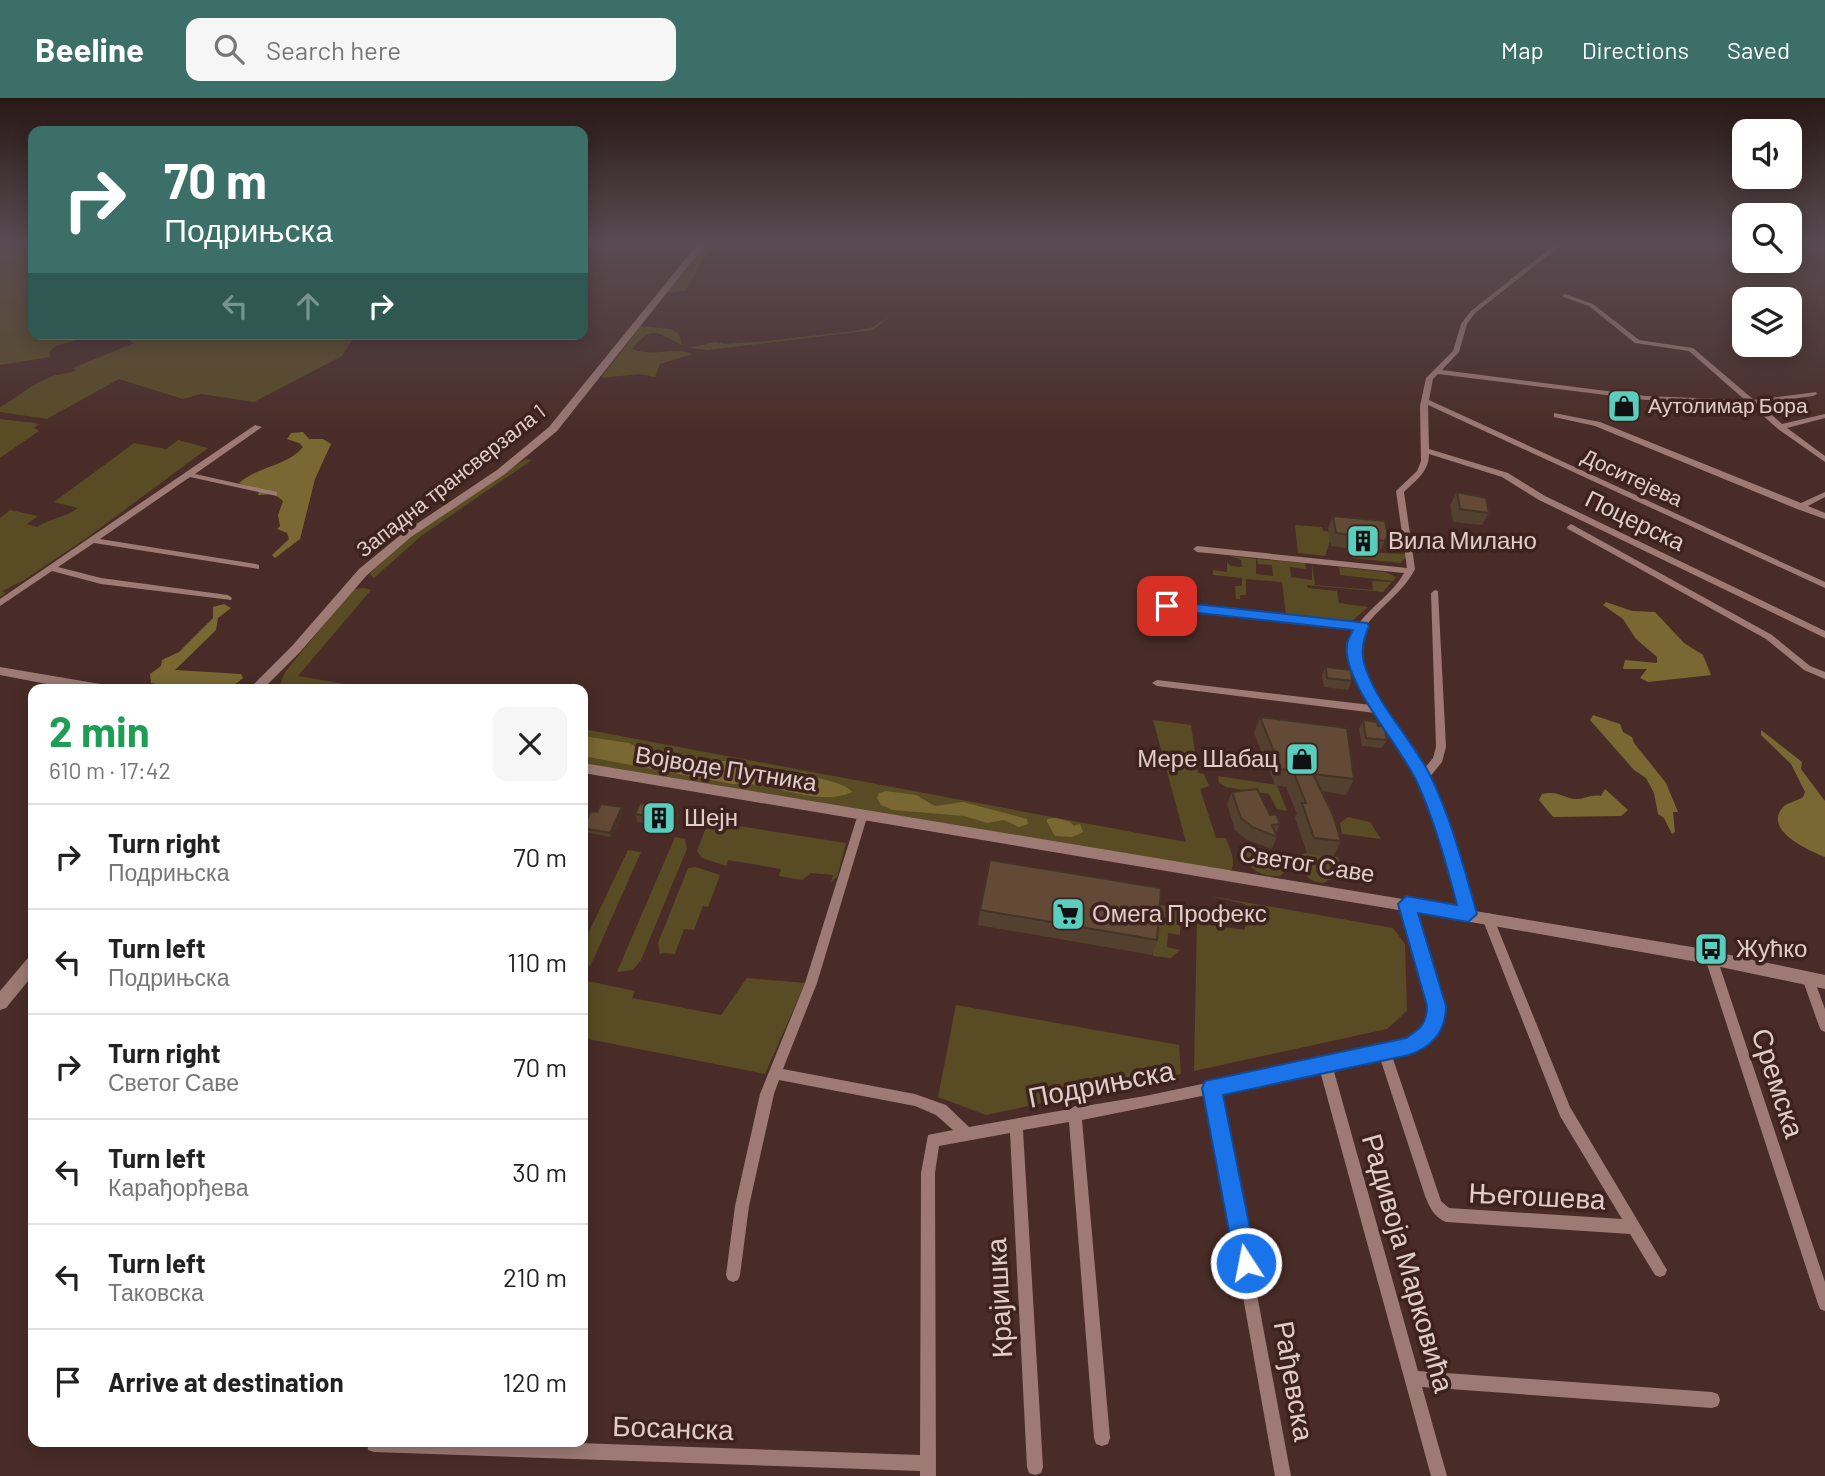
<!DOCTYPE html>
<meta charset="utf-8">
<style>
:root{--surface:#fff;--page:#f6f6f6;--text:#222;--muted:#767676;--line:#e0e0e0;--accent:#3b6f68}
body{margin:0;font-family:Barlow,sans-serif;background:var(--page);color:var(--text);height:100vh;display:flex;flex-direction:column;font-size:26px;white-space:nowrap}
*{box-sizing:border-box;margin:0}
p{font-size:23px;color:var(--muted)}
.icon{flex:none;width:38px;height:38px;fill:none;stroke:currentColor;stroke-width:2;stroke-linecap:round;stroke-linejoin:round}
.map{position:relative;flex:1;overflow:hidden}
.details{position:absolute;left:28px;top:586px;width:560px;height:763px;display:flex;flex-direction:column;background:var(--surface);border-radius:14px;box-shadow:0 4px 18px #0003}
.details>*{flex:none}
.banner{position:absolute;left:28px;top:28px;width:560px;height:214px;border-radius:14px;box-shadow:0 4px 18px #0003;background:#3b6f68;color:#fff;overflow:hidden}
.tools{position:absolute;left:1732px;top:21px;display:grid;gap:14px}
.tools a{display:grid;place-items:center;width:70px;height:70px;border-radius:14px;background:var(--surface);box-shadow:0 4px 18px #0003;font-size:35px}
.pin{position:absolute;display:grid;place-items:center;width:60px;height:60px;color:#fff;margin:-30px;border-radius:14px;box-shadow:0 4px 10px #0006}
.me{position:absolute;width:77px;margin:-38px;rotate:349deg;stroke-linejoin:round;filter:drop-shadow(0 0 5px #0008)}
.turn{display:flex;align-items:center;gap:24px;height:147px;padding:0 21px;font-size:32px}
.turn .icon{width:91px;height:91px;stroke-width:2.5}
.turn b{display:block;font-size:49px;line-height:60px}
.lanes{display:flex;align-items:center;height:66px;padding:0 21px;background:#0003;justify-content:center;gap:35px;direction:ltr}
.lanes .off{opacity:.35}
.round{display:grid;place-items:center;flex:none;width:74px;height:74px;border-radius:14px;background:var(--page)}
.headline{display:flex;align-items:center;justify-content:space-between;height:119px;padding:0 21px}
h1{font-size:42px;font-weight:700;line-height:52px;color:#1e9e55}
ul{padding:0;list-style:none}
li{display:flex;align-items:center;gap:21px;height:105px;padding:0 21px;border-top:2px solid var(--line)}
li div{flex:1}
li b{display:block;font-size:26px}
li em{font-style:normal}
header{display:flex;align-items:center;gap:42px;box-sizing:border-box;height:98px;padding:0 35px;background:var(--accent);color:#fff}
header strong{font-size:33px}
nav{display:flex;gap:38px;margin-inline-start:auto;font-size:24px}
.search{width:490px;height:63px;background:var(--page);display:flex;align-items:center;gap:18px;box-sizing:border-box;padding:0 24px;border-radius:14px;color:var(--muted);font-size:26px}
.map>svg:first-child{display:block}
.green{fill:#594b24}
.forest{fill:#7a6833}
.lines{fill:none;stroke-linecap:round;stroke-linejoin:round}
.street{fill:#9d7a74;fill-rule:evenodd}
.secondary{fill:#9d7a74;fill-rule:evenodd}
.wall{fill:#54402f}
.shaded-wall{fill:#453426}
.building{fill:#624a37;stroke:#453426;stroke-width:2}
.route{fill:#1a73e8;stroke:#114b97;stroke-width:2}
.labels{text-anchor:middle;stroke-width:7;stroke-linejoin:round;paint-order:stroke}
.far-poi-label{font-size:21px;fill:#e0cdca;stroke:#3e221d;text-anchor:start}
.far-street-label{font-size:21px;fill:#e0cdca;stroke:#3e221d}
.street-label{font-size:24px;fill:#e0cdca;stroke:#3e221d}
.poi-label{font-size:24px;fill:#e0cdca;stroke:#3e221d;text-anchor:start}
.near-street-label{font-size:28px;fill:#e0cdca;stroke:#3e221d}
</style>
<header>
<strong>Beeline</strong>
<div class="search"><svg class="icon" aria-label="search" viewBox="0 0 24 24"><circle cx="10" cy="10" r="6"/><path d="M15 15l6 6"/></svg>Search here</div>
<nav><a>Map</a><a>Directions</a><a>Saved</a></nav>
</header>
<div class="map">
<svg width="1825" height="1378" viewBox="0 0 1825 1378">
<rect width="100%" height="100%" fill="#492c27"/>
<!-- green -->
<path class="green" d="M0 143H33V236H97L56 248 50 253V259L0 267Z
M708 143H730L707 156 685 193 667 195Z
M890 218 873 232 708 252 689 250 715 244 725 246 767 243 854 233 873 229Z
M641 228 671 231 679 236 682 247C658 236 653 225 632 251 657 260 668 248 693 256L660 266 655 279 639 276 601 280Z
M118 236H356L342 258 254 304 201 296 183 301 119 281 47 321 0 314V309C20 298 32 285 56 277 63 275 69 276 77 272L73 270 134 245Z
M0 321 35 325 39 326 34 330 39 333 0 360Z
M178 342 208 350 88 439 24 482 2 493 6 495 0 499V420L10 412 38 418 27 426 37 429C50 420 65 420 78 410L54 404 134 345 166 351Z
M526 361 532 362 421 438 374 480 369 476 407 441Z
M1295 427 1322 429 1323 433 1329 434 1330 443 1325 458 1298 455Z
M1351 450 1362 454 1405 456 1406 459 1401 465 1353 460Z
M1230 458 1256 461V476L1273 478 1272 467 1258 466 1257 461 1305 465 1306 471 1290 469 1291 479 1312 482V466L1315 487 1373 492 1372 483 1392 484 1383 494 1307 487 1308 490 1337 493 1339 505 1368 509 1352 523 1286 517 1282 484 1246 481V497H1240V501H1236L1235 488H1242V480L1213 477V472L1227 474V464L1231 468 1242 469 1241 462Z
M1339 469 1385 474 1396 479 1393 483 1340 477Z
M365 490 371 492 298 578 374 591 278 592 285 574 353 491Z
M1153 622 1191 627 1198 675 1204 676 1209 688 1200 691 1216 740H1226C1230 752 1237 763 1230 775L583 668V631L1186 744Z
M1218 678 1277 687 1287 713 1277 711 1269 696 1226 689 1219 685Z
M1348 719 1370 724 1381 741 1342 736 1340 725Z
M720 725 846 745 837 779 831 784 833 777 811 775 802 782 779 778 781 771 728 762 726 768 702 760 697 753 707 727 719 729Z
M675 739 685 741 687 751 641 862 633 872 617 874Z
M628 752 641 754 590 869 584 860 586 840Z
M1241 753 1285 761 1287 771 1280 778C1260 779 1249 772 1241 753Z
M1307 755 1338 759 1343 771 1337 778 1323 785C1306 784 1300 771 1295 758Z
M696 769 720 777 708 809 703 808 694 832 684 831 675 856 662 855 660 857 658 845 688 770Z
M1209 798 1393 830 1405 846 1407 913 1387 931 1194 973 1197 821 1206 819 1209 827 1245 832V806Z
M1170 805H1177L1181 809 1180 837 1168 835 1167 849 1180 852 1171 860 1153 858 1156 806 1170 809Z
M747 880 805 885 765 976 583 940V882L635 893 632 900 721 917Z
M956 907 1179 947 1181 976 986 1017 938 999Z"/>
<!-- forest -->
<path class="forest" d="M303 334 309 341H323L331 346 315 381 300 441 275 460 272 457 289 441 287 435 277 431 280 428 278 417 283 403 274 396 258 397 259 393 239 385C256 369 288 368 303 349L299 345 287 341 291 335Z
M1606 504 1632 513 1655 514 1684 545 1703 557 1711 577 1648 584 1640 580 1647 571H1623L1625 562 1657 565V559L1636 541 1623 521 1603 507Z
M224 506 231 510 218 520 216 532 175 572 241 576 243 580C220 602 177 591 151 585L150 576 161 568 162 562 179 554 213 520V509Z
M1593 617 1620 626 1623 634 1632 639 1634 645 1666 685 1678 714H1673L1675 734 1672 736 1664 720 1658 716 1654 695 1646 680 1634 672 1590 622Z
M1761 632 1802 664 1801 671 1825 703V759C1811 753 1762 733 1783 709 1787 705 1797 703 1803 699L1805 694 1791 666 1761 637Z
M583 638 629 645 641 652H661L682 659 733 664 750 671 762 669 787 677 804 674C818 682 845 684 852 694 815 711 770 681 732 686L583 658Z
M1605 691 1628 712 1621 718 1553 719 1539 702 1542 696C1561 692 1565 702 1577 701 1586 701 1591 696 1601 698Z
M886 693 916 697 935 708 963 704 1027 721 1028 726 1019 729 1004 722 987 725 964 718 893 712 881 707 877 700 879 695Z
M1056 720 1070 724 1074 728 1080 726 1083 734 1072 739 1055 738 1047 724V721Z"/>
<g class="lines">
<!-- street -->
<path class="street" d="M1559 143H1566L1475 215 1467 226 1459 254 1442 272 1646 298 1745 302 1689 253 1635 245 1589 208 1563 199V197L1565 196 1593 206 1639 242 1693 250 1754 302 1816 294 1817 296 1813 298 1758 305 1782 326 1825 316V320L1787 330 1825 358V364L1778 331 1750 306 1646 302 1438 276 1433 281 1429 302 1825 484V490L1428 307 1429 351 1508 375 1545 398 1825 533V540L1539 402 1502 379 1429 356C1429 374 1416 382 1404 394L1415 471C1402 497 1376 510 1363 533 1343 571 1404 640 1424 671L1433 660 1436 649 1431 495 1435 492 1438 493 1446 649 1442 664 1429 680C1451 723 1462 769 1474 816L1472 819 1468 821 1464 819 1462 816C1452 774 1444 731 1425 692 1411 665 1391 641 1375 615L1157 588 1152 585 1157 582 1371 607C1357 584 1341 556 1356 530L1167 511 1163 508 1167 505 1359 525C1373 507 1393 495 1404 475L1197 454 1193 451 1197 448 1407 470 1396 393 1417 373 1421 363 1420 308 1426 280 1453 253 1461 226 1471 213Z
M1554 315 1600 324 1801 405 1825 394V399L1808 408 1825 415V421L1797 411 1595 328 1554 319Z
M255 327 262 329 195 376 277 394V398L190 379 100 441 256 466 259 467V471L94 445 58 469 101 480 228 497 232 500 231 502 101 486 52 473 0 508V501Z
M1571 426 1772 537 1810 568 1825 574V581L1804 572 1766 541 1568 431 1567 429Z
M863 712 867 713 868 716 817 885 783 971 915 996 946 1007 969 1029 1070 1011 1075 1008 1079 1009 1145 998 1407 943C1421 933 1429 926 1430 908L1401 806 1403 803 1407 801 1411 803 1413 806 1442 908C1440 940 1421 951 1392 958L1441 1103 1449 1110 1622 1121 1560 1018 1482 820 1484 816 1488 815 1492 816 1570 1009 1667 1172 1665 1177 1660 1179 1655 1177 1630 1136 1446 1124C1434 1119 1430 1110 1425 1098L1380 960 1333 970 1418 1273 1712 1294 1718 1296 1720 1302 1718 1308 1712 1310 1422 1289 1447 1378H1431L1320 973 1219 994 1291 1378H1275L1207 997 1082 1022 1110 1340 1108 1346 1102 1348 1096 1346 1094 1340 1069 1024 1023 1032 1043 1369 1041 1375 1035 1377 1029 1375 1027 1369 1010 1035 939 1048 935 1075 936 1378H920V1373L374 1354 368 1352 367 1344H550L920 1357 921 1075 928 1037 953 1032 936 1017 915 1008 779 982 774 996 749 1108 740 1177 738 1182 733 1184 728 1182 726 1177 735 1108 760 996 805 885 858 716 859 713Z
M1711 855 1715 856 1717 860 1825 1184V1213L1820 1211 1818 1206 1705 860 1707 856Z
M1808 875 1812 876 1825 911V934L1821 932 1819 928 1802 880 1804 876Z"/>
<!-- secondary -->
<path class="secondary" d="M700 143H708L557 333 505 376 411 439 367 477 300 554 262 592H248L292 548 359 471 403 435 497 372 549 329Z
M0 569 106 587 112 592H78L0 577Z
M583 665 1692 849 1825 877V891L1692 863 1488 827 583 675Z
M33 859V877L6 910 0 912V893L27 861Z"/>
</g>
<!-- wall -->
<path class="wall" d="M1457 394 1489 415 1482 427 1453 424 1450 407Z
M1333 418 1388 437 1379 455 1331 448 1328 431Z
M1326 569 1352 583 1348 592 1324 589 1322 577Z
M1260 619 1354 681 1346 697 1322 693 1341 743 1333 759 1307 755 1295 720 1297 716 1286 689 1275 687 1254 635Z
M1363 622 1378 628 1387 642 1382 650 1362 648 1359 631Z
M1232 694 1270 717 1280 726 1276 736 1277 739 1272 751 1247 742 1235 732 1227 706Z
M622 709 624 713 611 739 584 734 583 728 597 714Z
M677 711 679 719 674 730 638 724 635 716Z
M980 812 1157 842 1152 857 978 827Z"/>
<!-- shaded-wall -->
<path class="shaded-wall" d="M622 709 624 713 611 739 610 735Z
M677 711 679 719 674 730 672 722Z"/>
<!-- building -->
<path class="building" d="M1457 394 1486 400 1489 415 1460 411Z
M1333 418 1385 423 1388 437 1385 443 1336 435Z
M1326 569 1351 572 1352 583 1327 580Z
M1260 619 1347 630 1354 681 1313 676 1333 717 1341 743 1314 740 1302 705H1306L1293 673 1281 671Z
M1363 622 1377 624 1378 628H1384L1387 642 1366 640Z
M1257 691 1270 717 1276 716 1280 726 1272 727 1277 739 1252 729 1241 720 1232 694Z
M640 705 677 711 672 722 635 716Z
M601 706 622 709 610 735 583 730 591 713 597 714Z
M990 762 1161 790 1157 842 980 812Z"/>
<!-- sky -->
<linearGradient id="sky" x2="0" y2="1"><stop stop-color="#281815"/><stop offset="0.43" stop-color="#594b52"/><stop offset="1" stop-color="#594b52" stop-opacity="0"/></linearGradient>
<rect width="1825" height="336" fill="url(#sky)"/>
<!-- route -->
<path class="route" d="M1167 503 1367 525 1369 528C1362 545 1360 557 1367 574 1382 613 1413 642 1431 679 1452 723 1464 770 1477 816L1468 824 1418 815 1446 908C1446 933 1432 949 1409 957L1223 997 1257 1165 1254 1173 1246 1176 1238 1173 1235 1165 1202 990 1205 983 1406 940C1420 931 1427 926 1427 908L1398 806 1406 798 1457 807C1446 765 1435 724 1417 684 1402 650 1342 584 1347 547 1347 542 1351 536 1353 532L1162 511 1160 508Z"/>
<!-- icons -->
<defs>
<symbol id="shop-square" viewBox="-11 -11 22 22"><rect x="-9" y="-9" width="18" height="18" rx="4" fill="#59cebe" stroke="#3e221d"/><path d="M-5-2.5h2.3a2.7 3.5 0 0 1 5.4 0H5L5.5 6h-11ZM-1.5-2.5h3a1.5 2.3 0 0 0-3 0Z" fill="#111"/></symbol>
<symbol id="building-square" viewBox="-11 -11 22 22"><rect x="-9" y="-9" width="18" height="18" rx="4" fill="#59cebe" stroke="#3e221d"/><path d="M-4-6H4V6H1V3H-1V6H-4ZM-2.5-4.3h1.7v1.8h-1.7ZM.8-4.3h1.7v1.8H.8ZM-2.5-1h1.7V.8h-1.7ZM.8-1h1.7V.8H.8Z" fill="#111"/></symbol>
<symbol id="supermarket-square" viewBox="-11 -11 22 22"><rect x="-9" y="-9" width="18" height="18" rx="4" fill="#59cebe" stroke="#3e221d"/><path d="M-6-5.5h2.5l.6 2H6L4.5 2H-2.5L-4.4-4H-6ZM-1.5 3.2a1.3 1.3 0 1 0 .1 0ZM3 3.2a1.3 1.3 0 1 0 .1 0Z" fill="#111"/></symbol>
<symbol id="bus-square" viewBox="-11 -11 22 22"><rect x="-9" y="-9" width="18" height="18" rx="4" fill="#59cebe" stroke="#3e221d"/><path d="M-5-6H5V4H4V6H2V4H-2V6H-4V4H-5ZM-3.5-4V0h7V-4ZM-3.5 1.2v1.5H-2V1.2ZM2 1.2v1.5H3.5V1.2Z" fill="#111"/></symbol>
</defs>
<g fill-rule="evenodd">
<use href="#shop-square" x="1605" y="289" width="38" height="38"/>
<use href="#building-square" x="1344" y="424" width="38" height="38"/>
<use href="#shop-square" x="1283" y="642" width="38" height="38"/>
<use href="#building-square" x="640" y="701" width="38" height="38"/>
<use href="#supermarket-square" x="1049" y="797" width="38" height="38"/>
<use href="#bus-square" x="1692" y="832" width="38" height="38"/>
</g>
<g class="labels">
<!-- far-poi labels -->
<g class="far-poi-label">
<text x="1648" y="315">Аутолимар Бора</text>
</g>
<!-- far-street labels -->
<g class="far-street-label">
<text transform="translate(1632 380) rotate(25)" y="7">Доситејева</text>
<text transform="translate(451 383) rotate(-38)" y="7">Западна трансверзала 1</text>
</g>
<!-- street labels -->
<g class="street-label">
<text transform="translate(1635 423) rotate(26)" y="8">Поцерска</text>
<text transform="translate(726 671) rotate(9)" y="8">Војводе Путника</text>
<text transform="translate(1307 766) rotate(9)" y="8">Светог Саве</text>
</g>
<!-- poi labels -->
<g class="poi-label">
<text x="1388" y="451">Вила Милано</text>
<text x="1278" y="669" text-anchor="end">Мере Шабац</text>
<text x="684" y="728">Шејн</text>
<text x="1092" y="824">Омега Профекс</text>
<text x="1736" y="859">Жућко</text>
</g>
<!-- near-street labels -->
<g class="near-street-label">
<text transform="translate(1778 985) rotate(72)" y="10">Сремска</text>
<text transform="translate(1101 986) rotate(-11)" y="10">Подрињска</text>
<text transform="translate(1537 1098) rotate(3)" y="10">Његошева</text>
<text transform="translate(1408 1165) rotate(74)" y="10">Радивоја Марковића</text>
<text transform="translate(999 1200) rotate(-93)" y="10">Крајишка</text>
<text transform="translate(1294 1283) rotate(80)" y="10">Рађевска</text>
<text transform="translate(673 1330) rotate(2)" y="10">Босанска</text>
</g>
</g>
</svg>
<div class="tools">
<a><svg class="icon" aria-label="sound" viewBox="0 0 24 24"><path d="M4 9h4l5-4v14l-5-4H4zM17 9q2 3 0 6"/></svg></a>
<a><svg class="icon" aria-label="search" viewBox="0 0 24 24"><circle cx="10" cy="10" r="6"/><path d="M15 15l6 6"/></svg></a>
<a><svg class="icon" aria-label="layers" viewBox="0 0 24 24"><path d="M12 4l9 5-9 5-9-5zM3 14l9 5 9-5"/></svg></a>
</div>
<div class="pin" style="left:1167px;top:508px;background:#d93025"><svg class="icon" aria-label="arrive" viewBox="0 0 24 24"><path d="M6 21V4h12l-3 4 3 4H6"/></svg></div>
<svg class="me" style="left:1246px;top:1165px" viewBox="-20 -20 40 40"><circle r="17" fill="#1a73e8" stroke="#fff" stroke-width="3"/><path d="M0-11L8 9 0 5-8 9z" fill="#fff"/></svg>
<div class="banner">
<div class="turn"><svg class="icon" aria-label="right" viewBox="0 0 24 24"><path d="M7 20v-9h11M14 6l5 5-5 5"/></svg><div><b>70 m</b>Подрињска</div></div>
<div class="lanes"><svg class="icon off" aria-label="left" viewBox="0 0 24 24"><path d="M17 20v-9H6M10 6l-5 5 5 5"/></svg><svg class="icon off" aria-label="ahead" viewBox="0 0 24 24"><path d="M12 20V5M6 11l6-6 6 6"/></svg><svg class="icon" aria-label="right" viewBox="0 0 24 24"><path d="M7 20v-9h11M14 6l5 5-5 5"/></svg></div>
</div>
<section class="details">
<div class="headline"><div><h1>2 min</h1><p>610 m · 17:42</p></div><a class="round"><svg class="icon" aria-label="close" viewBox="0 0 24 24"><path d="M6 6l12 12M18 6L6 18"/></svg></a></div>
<ul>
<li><svg class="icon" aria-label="right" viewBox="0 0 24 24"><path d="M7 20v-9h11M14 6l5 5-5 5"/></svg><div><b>Turn right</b><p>Подрињска</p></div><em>70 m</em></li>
<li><svg class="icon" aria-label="left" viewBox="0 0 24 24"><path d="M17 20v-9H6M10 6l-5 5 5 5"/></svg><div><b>Turn left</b><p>Подрињска</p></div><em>110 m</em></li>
<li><svg class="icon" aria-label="right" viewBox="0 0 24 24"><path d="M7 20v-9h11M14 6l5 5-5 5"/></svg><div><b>Turn right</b><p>Светог Саве</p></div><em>70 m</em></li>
<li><svg class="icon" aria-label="left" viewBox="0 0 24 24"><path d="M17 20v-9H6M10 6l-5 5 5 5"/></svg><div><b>Turn left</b><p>Карађорђева</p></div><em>30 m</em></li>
<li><svg class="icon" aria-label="left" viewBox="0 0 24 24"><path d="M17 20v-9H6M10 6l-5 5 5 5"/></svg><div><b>Turn left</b><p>Таковска</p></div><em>210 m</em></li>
<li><svg class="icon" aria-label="arrive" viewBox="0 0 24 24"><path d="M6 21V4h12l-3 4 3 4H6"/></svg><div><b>Arrive at destination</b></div><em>120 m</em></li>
</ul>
</section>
</div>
